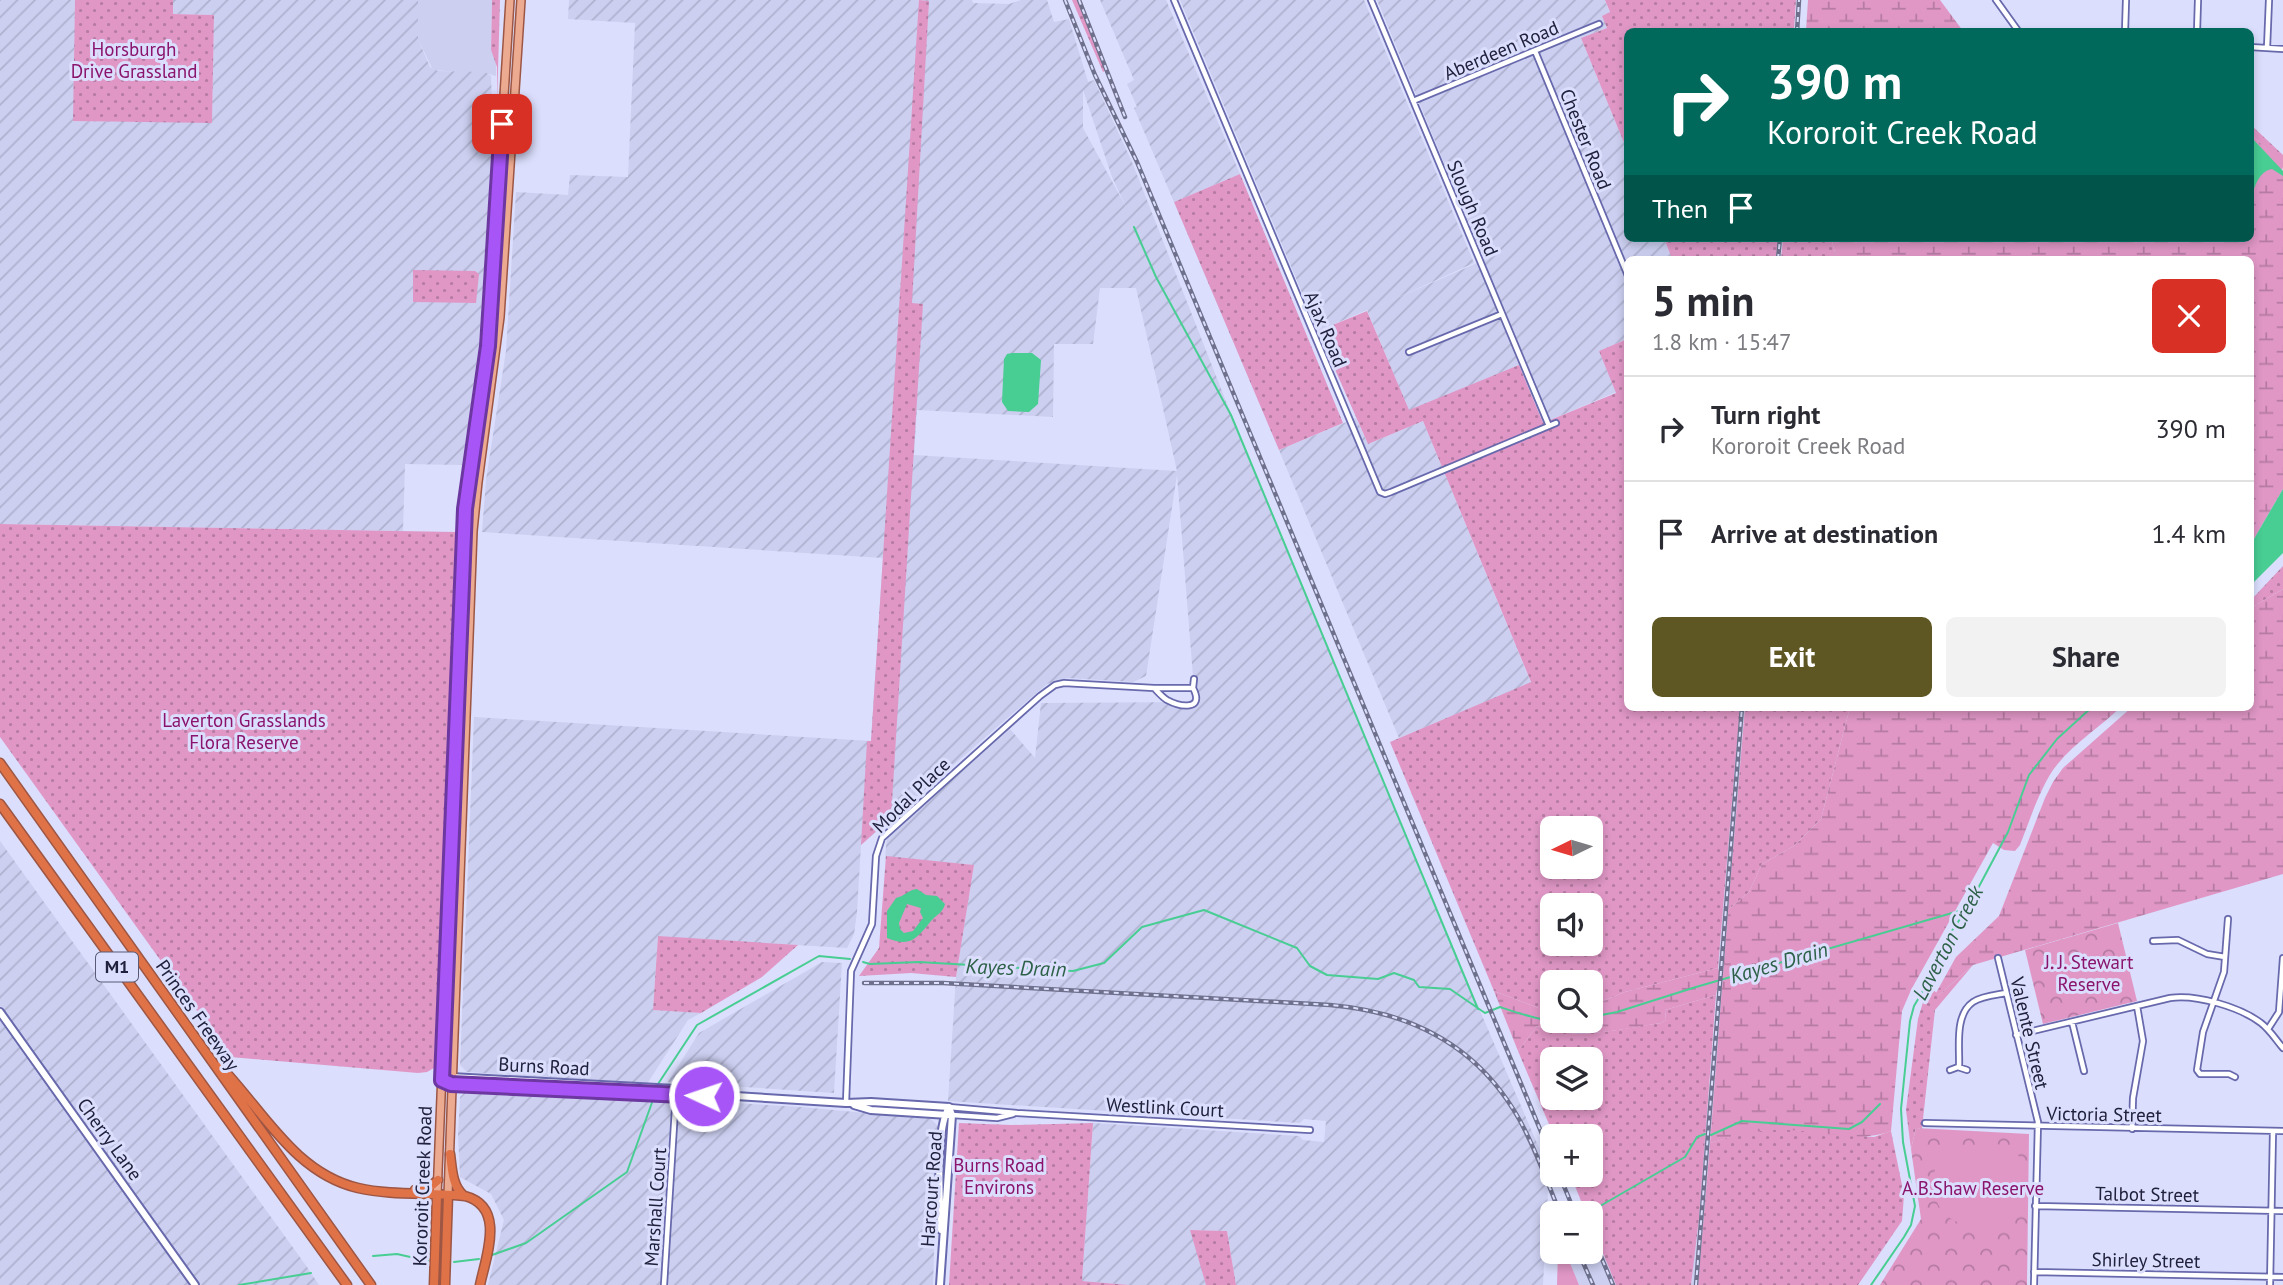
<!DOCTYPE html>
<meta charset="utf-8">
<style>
:root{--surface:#fff;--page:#f2f2f3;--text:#2b2b33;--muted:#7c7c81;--line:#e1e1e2;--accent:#5e5623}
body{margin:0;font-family:"PT Sans",sans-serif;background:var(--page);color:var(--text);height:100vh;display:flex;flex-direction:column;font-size:26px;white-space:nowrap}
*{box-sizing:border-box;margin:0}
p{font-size:23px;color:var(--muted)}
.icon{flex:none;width:38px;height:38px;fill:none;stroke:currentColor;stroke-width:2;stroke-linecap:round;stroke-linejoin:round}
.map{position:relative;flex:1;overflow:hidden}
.panel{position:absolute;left:1624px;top:256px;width:630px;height:455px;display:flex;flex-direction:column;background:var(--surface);border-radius:10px;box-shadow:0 4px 10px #0003}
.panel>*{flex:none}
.banner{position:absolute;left:1624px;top:28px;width:630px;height:214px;border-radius:10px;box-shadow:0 4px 10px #0003;background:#00695c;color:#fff;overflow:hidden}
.needle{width:46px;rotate:265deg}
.tools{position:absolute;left:1540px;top:816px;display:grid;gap:14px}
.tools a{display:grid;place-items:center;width:63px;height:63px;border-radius:10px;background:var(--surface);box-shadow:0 4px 10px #0003;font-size:35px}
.pin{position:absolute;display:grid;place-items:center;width:60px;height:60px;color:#fff;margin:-30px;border-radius:14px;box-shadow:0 4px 10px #0006}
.me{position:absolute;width:77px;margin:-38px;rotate:273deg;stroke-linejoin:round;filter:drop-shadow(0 0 5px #0008)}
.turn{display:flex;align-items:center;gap:24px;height:147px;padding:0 28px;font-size:32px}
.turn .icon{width:91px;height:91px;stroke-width:2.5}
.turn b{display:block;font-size:49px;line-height:60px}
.then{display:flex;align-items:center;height:66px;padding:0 28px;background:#0003;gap:14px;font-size:26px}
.round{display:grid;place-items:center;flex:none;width:74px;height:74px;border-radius:10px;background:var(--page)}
.summary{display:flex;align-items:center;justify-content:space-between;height:119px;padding:0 28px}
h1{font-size:42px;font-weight:700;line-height:52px}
.button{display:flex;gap:14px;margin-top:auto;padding:14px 28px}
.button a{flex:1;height:80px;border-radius:10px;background:var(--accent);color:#fff;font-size:28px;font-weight:700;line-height:80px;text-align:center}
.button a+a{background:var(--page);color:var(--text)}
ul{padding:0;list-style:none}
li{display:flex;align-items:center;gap:21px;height:105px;padding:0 28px;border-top:2px solid var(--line)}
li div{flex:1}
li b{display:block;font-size:26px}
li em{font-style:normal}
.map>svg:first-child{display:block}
.built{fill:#cccff0}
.industrial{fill:url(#industrial-furrows);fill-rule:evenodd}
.grass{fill:url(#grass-dots);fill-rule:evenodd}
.wetland{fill:url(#wetland-marsh)}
.park{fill:url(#park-crowns)}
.pitch{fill:#e097c6}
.water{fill:#48cd93;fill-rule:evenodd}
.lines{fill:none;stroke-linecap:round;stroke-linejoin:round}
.stream{stroke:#48cd93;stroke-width:2}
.street-casing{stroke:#6769ac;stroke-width:8}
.secondary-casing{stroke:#6769ac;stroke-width:10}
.primary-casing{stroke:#9d5644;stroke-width:10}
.highway-casing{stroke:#9d5644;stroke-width:11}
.street{stroke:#fff;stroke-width:4.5}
.secondary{stroke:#fff;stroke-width:6}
.primary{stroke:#ecaa91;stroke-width:7}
.highway{stroke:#e07248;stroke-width:8}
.rail-casing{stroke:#6e708c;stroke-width:4.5}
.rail{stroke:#dbdefc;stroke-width:2;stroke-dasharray:5;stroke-linecap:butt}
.route-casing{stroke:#6d37a1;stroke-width:18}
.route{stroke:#a855f7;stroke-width:12}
.labels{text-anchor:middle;stroke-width:6;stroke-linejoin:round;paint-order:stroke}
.shield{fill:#dbdefc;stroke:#585a76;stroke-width:2}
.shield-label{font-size:18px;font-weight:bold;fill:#20213c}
.park-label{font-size:19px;fill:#8a146d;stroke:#dbdefc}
.street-label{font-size:19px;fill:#20213c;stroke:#dbdefc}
.water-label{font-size:21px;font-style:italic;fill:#2d6148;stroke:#dbdefc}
</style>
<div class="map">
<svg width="2283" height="1285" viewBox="0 0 2283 1285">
<defs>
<pattern id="industrial-furrows" width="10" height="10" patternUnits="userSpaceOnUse" patternTransform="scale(1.75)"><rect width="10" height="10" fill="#cccff0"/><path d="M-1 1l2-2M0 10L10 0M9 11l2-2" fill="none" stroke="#afb1cf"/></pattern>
<pattern id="grass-dots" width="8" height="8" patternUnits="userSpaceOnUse" patternTransform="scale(1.75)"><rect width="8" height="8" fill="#e097c6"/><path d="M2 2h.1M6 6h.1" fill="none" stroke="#b57ba2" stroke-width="1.8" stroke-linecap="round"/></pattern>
<pattern id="wetland-marsh" width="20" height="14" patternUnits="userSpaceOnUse" patternTransform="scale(1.75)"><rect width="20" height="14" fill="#e097c6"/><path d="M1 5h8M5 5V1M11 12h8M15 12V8" fill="none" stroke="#b57ba2"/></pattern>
<pattern id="park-crowns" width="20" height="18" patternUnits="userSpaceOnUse" patternTransform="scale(1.75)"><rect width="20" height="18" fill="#e097c6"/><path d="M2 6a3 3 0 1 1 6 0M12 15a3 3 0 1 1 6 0" fill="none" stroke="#b57ba2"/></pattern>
</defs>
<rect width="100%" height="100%" fill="#dbdefc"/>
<!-- built -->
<path class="built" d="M418 0H492L491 50 496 62V76L489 74 433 70 418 39Z
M1740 707H1745L1726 947 1723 970 1720 974 1718 968Z
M1719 985H1721L1722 989 1698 1285H1691Z
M1591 1224 1616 1285H1579L1564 1251H1591Z"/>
<!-- industrial -->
<path class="industrial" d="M0 0H75L74 121 212 122 214 15 173 14V0H418V39L430 67 438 71 485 72 491 76 492 104 498 124 496 160 491 161 479 346 462 465 405 464 403 531 0 524Z
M569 0H972L973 3 1009 4 1021 0H1047L1054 22 1069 19 1088 82 1094 80 1132 162 1242 442 1422 876 1549 1171 1543 1285H1236L1227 1231 1191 1230 1206 1285H1129L1082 1281 1093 1123 1299 1136 1303 1140 1324 1142 1326 1121 1304 1119 1300 1123 948 1101 956 977 974 865 885 859 887 836 1010 729 1035 758 1041 703 1195 702 1177 475 1146 676 1133 682 1068 678 1047 684 861 845 857 912 854 934 847 948 658 937 653 1010 701 1013 688 1020 647 1084 467 1072 460 1065 474 717 871 741 883 558 482 532 486 480 506 351 516 192 568 195 570 175 628 177 635 23 568 19ZM1083 90 1112 177 1126 207 1083 128ZM1100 288H1136L1177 471 914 455 917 410 1053 417 1054 344H1093Z
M1100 0H1166L1240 174 1174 202 1134 108 1137 107 1127 84 1134 80Z
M1180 0H1364L1474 263 1381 305 1484 260 1377 0H1605L1610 13 1607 28 1581 38 1627 150 1628 238H1664L1672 259H1628L1627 339 1599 351 1616 392 1543 423 1519 365 1409 411 1367 310 1318 331Z
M1356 418 1368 444 1423 421 1531 683 1399 738 1279 450Z
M0 841 307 1267 319 1285H0V1012L2 1010 0 1006Z
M822 962 842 963 834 1093 668 1082 699 1033Z
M467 1090 603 1095 801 1107 931 1119 938 1126 933 1285H488L504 1220 491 1194 460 1177 458 1135 460 1097Z"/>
<!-- grass -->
<path class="grass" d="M75 0H173V14L214 15 212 123 73 121Z
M492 0H500L497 106V67L491 50Z
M919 0 929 1 912 303 923 304 891 818 861 845 867 741H871Z
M1072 0H1078L1106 70 1103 72Z
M1605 0H1796L1794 31 1628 32 1627 150 1581 38 1607 28 1602 16 1610 12Z
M2250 124 2283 155V171L2282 166 2251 134Z
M1240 174 1343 423 1279 450 1174 202Z
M1664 238H1778L1776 259H1672Z
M1783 238H1831L1837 259H1781Z
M413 270 475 271 479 274 476 303 413 302Z
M1367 311 1409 410 1519 365 1543 423 1616 393 1599 351 1627 339 1628 707H1740L1718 968 1625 992 1591 1006V982H1552V1013L1494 991 1390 742 1531 682 1423 421 1368 444 1318 331ZM1552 828H1591V866H1552ZM1552 905H1591V943H1552Z
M0 524 456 532 434 1068 427 1072 418 1073 230 1057 0 737Z
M2283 566V589L2251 608 2250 601Z
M1745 707H1850L1821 819 1794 846 1762 864 1749 892 1728 910Z
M886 856 974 865 956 977 911 973 859 976 879 948Z
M658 936 798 945 762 977 701 1013 653 1010Z
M1973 965 1935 1010 1922 1128H1916L1911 1149 1906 1110 1918 1019 1923 1002 1931 988 1939 995Z
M1716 995 1699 1218 1691 1285H1616L1591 1224V1213H1586L1570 1174H1591V1136H1554L1518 1051 1537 1026C1574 1042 1623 1028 1661 1023L1666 1020 1665 1010ZM1552 1059H1591V1097H1552Z
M959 1123 1011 1125 1093 1123 1082 1281 1129 1285H949Z
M1785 1129 1874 1137 1891 1131 1904 1195 1902 1221 1858 1285H1698L1710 1143 1749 1131Z
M1190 1230 1227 1231 1236 1285H1206Z"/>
<!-- wetland -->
<path class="wetland" d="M1808 0H1940L1963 31H1806Z
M2251 134 2283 166 2280 173 2283 176V489L2251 544 2250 259H1837L1831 238H2250Z
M2283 589V874L1973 965 1939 995 1936 993 1956 957 1999 916 2045 798 2053 782 2063 768 2132 707H2250L2251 608Z
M1850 707H2121C2099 728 2071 745 2053 770 2038 793 2030 820 2020 845L2015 851 2004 850 1993 843 1911 990 1902 1011 1891 1131C1858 1144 1819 1130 1784 1130 1758 1129 1735 1135 1710 1143L1728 910 1749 892 1762 864 1794 846 1821 819Z
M1718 968 1720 974 1716 995 1665 1010 1666 1020 1661 1023C1623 1029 1574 1041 1537 1026L1518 1051 1494 991 1552 1013V1020H1591V1006L1625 992Z"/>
<!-- park -->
<path class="park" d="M2118 923 2137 1001 2043 1024 2025 950Z
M1916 1128 2029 1134 2027 1285H1880L1921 1219 1911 1149Z"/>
<!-- pitch -->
<path class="pitch" d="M1996 1144C2062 1159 2015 1253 1953 1220 1941 1213 1936 1204 1934 1190 1928 1150 1965 1144 1996 1144Z
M1558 1251H1565L1579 1285H1557Z"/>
<!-- water -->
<path class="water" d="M2251 137 2283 171V176L2272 169C2259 171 2255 186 2251 198Z
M1012 353H1032L1041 360 1038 404 1029 412 1008 411 1002 402 1004 359 1007 354Z
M2283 489V553L2251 585V544Z
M917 889 926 895 937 896 945 904C943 913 936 915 931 921 917 938 911 948 887 938V911L896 898C905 896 908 890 917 889ZM907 904 921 908 920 912 923 918 913 931 904 933 900 929 899 923Z"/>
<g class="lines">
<!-- stream -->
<path class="stream" d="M1134 227 1156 277 1231 415 1478 1009
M863 962 870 964 919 962 1073 971 1104 963 1142 927 1204 910 1297 948 1310 966 1327 975 1378 979 1394 973 1414 980 1419 987 1450 989 1485 1013 1500 1007C1524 1015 1552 1025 1577 1020
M1591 1017 1617 1012 1696 987 1966 909
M658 1084 697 1025 819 956 850 959
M1711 1135 1742 1121 1849 1129 1862 1122 1880 1104
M1588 1213 1685 1157 1697 1137 1705 1134
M1548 1232 1552 1231
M492 1255 526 1243 627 1172 654 1097
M373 1256 397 1254 428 1261
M454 1262 479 1259
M239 1285 311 1273
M1871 1285 1904 1237 1911 1225 1915 1206 1903 1142 1901 1109 1910 1021 1914 1006 1937 967 1949 935 1967 909 2008 832 2029 775 2057 739 2092 707"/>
<defs>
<path id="street" d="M1174 0 1380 492 1385 494 1391 492 1556 423
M1371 0 1549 426
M1996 0 2019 32
M2125 32 2126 0
M2197 32 2198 0
M2250 47 2283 49
M2267 48 2269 0
M1535 51 1628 276
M1413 101 1599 24
M1409 352 1502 314
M1193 688 1194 679
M2228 919 2224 972 2203 1032 2197 1070 2200 1074H2229L2235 1077
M2153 941 2178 940 2207 954 2225 957
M1998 958 2038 1122 2034 1285
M2072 1022 2084 1071
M2268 1029 2279 1012 2283 958
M2016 1035 2170 998C2196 994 2240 1007 2261 1023 2270 1030 2276 1040 2283 1048
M1959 1067C1960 1048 1954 1015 1973 1002 1982 996 1996 995 2006 993
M1950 1070 1958 1067 1967 1070
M846 1103 851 971 872 924 876 856 882 838 1040 696 1055 685 1064 683 1154 688C1158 692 1162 697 1167 700 1180 707 1205 711 1193 688H1154
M949 1107 1017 1113 1310 1130
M952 1115 997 1118 1013 1114
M1925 1123 2283 1131
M2132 1129 2133 1098 2143 1041 2137 1006
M2035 1206 2283 1211
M2034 1272 2283 1277
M664 1285 676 1093
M2270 1285 2273 1131"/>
<path id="secondary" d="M0 1012 195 1285
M451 1077 676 1089 719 1095 846 1103 871 1102 949 1107
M451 1084 707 1095
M854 1105 871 1110 948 1115
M941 1230C940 1201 935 1130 949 1107
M940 1285 952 1115 949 1107"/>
<path id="primary" d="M448 1195 473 531 478 482 500 317 521 0
M437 1196 464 526 469 475 489 335 510 0"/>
<path id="highway" d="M0 763 371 1285
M0 804 347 1285
M220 1066C262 1109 294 1173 358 1188 393 1196 430 1192 465 1196 506 1207 486 1256 480 1285
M450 1154C452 1169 452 1186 464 1196
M415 1190 430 1187 438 1180
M434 1285 437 1196
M445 1285 448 1195"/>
</defs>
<!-- street casing -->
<use href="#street" class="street-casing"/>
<!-- secondary casing -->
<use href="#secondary" class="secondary-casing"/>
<!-- primary casing -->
<use href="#primary" class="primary-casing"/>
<!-- highway casing -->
<use href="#highway" class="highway-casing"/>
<!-- street -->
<use href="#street" class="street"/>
<!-- secondary -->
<use href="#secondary" class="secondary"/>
<!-- primary -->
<use href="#primary" class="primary"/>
<!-- highway -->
<use href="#highway" class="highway"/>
<defs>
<path id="rail" d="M1065 0 1095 75 1137 162 1552 1158
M1079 0 1125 117
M1797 32 1799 0
M1778 259 1780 238
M864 983H943L1330 1005C1411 1012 1478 1046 1519 1119 1536 1149 1547 1182 1560 1213
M1559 1174 1575 1213
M1591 1233 1613 1285
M1578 1251 1593 1285
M1696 1285 1742 707"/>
</defs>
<!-- rail casing -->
<use href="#rail" class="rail-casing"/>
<!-- rail -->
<use href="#rail" class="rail"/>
</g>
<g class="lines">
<defs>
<path id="route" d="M502 124 488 346 465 509 442 1080 451 1084 704 1096"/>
</defs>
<!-- route casing -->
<use href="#route" class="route-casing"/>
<!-- route -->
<use href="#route" class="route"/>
</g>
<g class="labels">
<!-- shield labels -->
<rect class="shield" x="96" y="952.5" width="42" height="29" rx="5"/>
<g class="shield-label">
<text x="117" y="973">M1</text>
</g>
<!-- park labels -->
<g class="park-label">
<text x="134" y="56">Horsburgh<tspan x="134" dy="22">Drive Grassland</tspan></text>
<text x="244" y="727">Laverton Grasslands<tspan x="244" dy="22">Flora Reserve</tspan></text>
<text x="2089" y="969">J. J. Stewart<tspan x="2089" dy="22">Reserve</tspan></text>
<text x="999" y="1172">Burns Road<tspan x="999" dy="22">Environs</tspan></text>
<text x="1973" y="1195">A.B.Shaw Reserve</text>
</g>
<!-- street labels -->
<g class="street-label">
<text transform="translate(1501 50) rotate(-23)" y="7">Aberdeen Road</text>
<text transform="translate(1586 139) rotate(68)" y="7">Chester Road</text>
<text transform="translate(1473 208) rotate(67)" y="7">Slough Road</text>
<text transform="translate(1326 329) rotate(67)" y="7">Ajax Road</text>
<text transform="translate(911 795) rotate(-44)" y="7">Modal Place</text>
<text transform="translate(198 1015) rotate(55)" y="7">Princes Freeway</text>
<text transform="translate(2030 1033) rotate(77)" y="7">Valente Street</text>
<text transform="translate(544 1066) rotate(3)" y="7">Burns Road</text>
<text transform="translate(1165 1107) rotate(3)" y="7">Westlink Court</text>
<text transform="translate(2104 1114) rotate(1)" y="7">Victoria Street</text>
<text transform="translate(110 1139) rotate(54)" y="7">Cherry Lane</text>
<text transform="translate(422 1186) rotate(-88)" y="7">Kororoit Creek Road</text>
<text transform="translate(931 1189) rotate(-86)" y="7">Harcourt Road</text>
<text transform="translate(2147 1194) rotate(1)" y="7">Talbot Street</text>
<text transform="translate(655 1207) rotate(-86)" y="7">Marshall Court</text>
<text transform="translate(2146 1260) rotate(1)" y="7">Shirley Street</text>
</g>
<!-- water labels -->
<g class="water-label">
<text transform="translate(1948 943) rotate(-62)" y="7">Laverton Creek</text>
<text transform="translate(1779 963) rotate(-16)" y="7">Kayes Drain</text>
<text transform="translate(1016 968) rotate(2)" y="7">Kayes Drain</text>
</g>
</g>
</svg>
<div class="tools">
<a><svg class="needle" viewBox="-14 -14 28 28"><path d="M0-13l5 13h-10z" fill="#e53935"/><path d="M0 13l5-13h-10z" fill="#7c7c81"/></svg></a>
<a><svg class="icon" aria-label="sound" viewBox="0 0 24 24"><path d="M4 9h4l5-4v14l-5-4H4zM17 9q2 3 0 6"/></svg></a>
<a><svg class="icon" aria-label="search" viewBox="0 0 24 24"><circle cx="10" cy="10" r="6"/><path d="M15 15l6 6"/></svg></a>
<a><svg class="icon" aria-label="layers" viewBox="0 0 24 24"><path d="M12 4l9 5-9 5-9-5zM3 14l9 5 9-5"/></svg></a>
<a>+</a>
<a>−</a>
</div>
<div class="pin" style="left:502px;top:124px;background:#d93025"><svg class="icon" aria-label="arrive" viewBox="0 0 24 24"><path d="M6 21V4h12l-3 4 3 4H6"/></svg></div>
<svg class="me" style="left:704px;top:1096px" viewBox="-20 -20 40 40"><circle r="17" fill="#a855f7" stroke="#fff" stroke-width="3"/><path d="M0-11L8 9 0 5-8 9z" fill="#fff"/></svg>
<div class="banner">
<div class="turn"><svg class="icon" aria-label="right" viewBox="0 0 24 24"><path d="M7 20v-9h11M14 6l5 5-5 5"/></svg><div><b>390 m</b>Kororoit Creek Road</div></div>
<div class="then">Then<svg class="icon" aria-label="arrive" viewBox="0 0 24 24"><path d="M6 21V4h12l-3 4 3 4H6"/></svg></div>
</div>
<section class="panel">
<div class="summary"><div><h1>5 min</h1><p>1.8 km · 15:47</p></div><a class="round" style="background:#d93025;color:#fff"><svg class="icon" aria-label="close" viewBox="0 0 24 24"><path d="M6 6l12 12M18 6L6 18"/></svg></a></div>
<ul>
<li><svg class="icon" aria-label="right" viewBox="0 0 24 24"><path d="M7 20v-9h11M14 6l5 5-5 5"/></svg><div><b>Turn right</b><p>Kororoit Creek Road</p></div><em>390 m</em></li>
<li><svg class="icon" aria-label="arrive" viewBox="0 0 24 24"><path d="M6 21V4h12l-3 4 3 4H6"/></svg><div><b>Arrive at destination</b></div><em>1.4 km</em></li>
</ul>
<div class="button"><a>Exit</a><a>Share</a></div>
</section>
</div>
